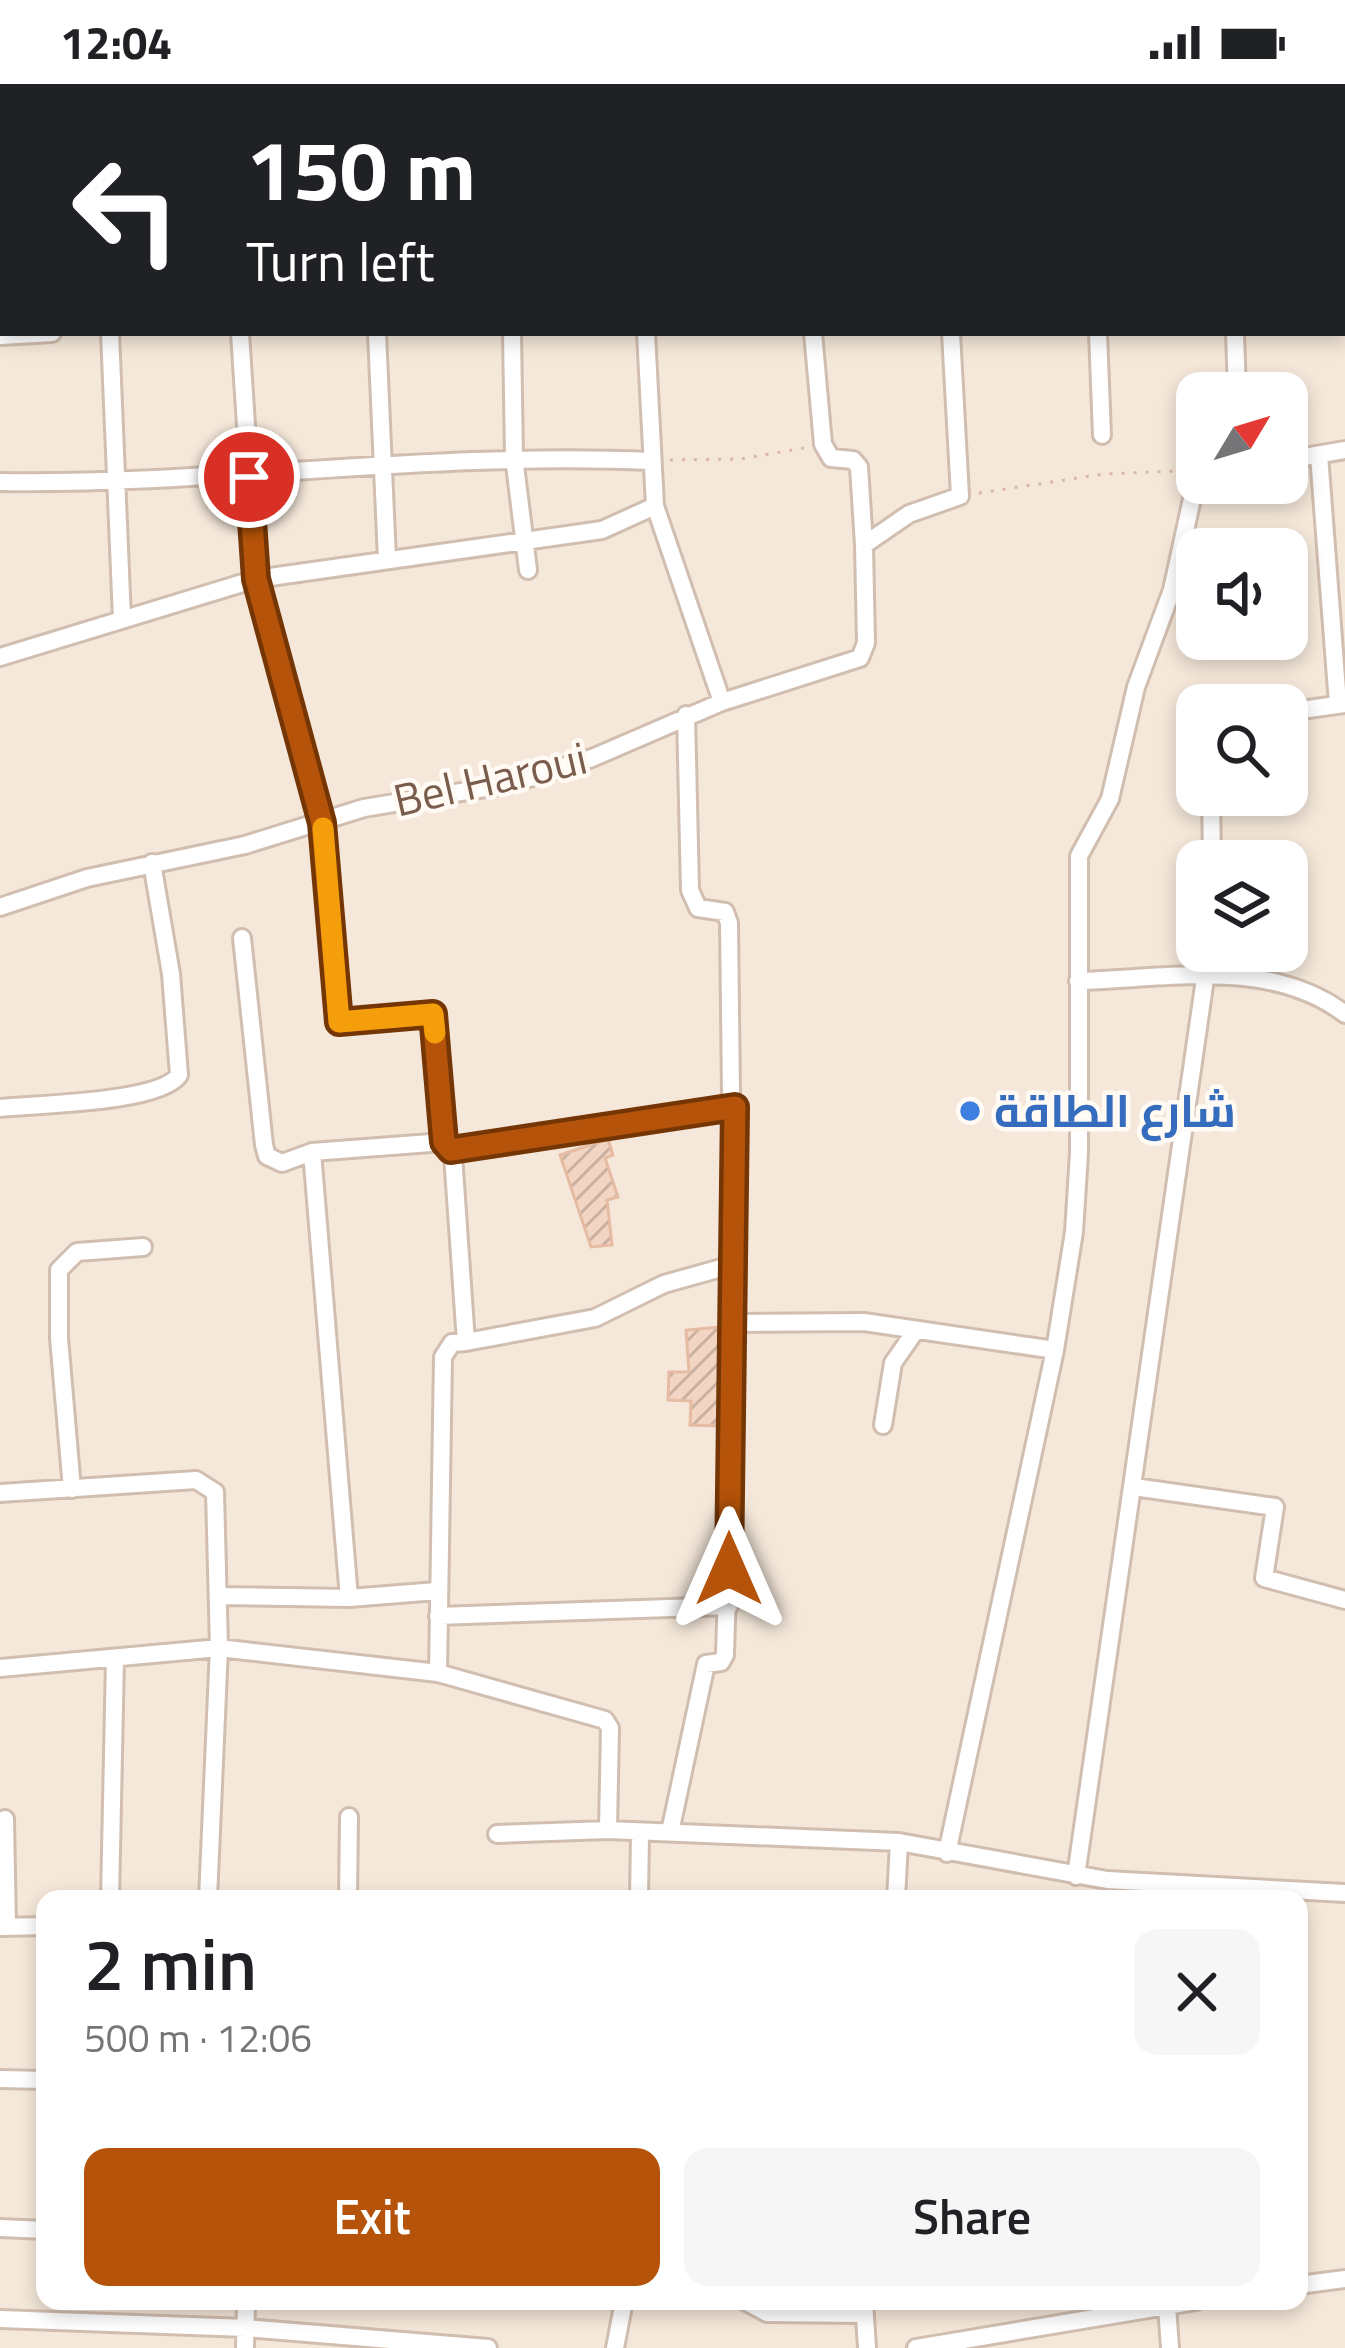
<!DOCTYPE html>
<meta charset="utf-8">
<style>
:root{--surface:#fff;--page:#f6f6f6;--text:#202124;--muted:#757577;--accent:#b45309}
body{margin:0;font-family:"Titillium Web",Cairo,sans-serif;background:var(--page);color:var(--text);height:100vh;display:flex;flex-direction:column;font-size:45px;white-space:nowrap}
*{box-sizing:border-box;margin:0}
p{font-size:39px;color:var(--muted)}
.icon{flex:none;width:66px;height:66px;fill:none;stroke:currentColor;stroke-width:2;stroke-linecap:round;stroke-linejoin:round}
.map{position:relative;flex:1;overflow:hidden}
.drawer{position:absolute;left:36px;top:1806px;width:1272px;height:420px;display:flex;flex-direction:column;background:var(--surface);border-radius:24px;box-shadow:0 6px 18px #0003}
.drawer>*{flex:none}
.banner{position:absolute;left:0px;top:0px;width:1347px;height:252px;box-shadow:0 6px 18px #0003;background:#202124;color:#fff;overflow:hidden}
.needle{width:78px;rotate:52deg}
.fabs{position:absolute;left:1176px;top:288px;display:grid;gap:24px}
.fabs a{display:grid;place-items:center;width:132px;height:132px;border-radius:24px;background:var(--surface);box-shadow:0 6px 18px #0003;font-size:60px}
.pin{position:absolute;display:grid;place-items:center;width:102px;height:102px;color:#fff;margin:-51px;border:6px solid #fff;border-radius:50%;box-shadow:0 3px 12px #0007}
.me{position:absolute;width:132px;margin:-66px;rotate:0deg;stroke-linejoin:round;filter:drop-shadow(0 0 9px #0008)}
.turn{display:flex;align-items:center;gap:42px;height:252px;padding:0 48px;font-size:54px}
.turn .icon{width:156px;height:156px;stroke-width:2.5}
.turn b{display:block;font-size:84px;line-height:102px}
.round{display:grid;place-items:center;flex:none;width:126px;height:126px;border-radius:24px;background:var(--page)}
.overview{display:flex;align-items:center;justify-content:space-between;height:204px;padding:0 48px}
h1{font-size:72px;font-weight:600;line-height:90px}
.action{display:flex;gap:24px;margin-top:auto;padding:24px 48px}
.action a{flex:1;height:138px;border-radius:24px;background:var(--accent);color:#fff;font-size:48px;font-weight:600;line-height:138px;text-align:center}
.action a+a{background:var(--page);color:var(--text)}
.status{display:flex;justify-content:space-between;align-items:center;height:84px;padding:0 60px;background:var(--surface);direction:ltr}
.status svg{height:33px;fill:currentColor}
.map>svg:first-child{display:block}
.residential{fill:#f5e8da;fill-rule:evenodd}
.building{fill:url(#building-hatch);stroke:#e6bba3;stroke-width:3}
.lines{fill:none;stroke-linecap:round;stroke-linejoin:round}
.street-casing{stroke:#d1beb0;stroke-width:22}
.secondary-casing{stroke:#d6c0b0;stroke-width:30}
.path{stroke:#d9b8a5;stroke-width:3;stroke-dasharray:3 9;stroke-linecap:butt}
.street{stroke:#fff;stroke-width:16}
.secondary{stroke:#fff;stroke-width:24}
.route-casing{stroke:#753606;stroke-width:30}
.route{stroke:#b45309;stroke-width:21}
.slow{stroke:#f59e0b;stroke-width:21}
.shop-dot{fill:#3f7fe0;stroke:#fffaf3;stroke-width:4.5}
.labels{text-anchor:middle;stroke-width:9;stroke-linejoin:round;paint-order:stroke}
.street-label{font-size:45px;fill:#7a5c4d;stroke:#fffaf3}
.shop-label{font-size:45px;font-weight:bold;fill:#366cbe;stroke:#fffaf3;text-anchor:start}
</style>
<div class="status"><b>12:04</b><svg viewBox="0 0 49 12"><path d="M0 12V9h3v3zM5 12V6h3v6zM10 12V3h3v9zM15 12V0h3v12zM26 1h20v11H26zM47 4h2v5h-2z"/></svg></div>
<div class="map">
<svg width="1345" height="2264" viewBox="0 0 1345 2264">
<defs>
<pattern id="building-hatch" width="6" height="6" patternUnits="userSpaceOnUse" patternTransform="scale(3)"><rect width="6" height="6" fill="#f3d5c3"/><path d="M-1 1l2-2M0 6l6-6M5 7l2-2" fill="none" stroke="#cab0a1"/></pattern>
</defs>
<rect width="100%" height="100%" fill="#fdf6ec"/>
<!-- residential -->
<path class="residential" d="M0 0H1345V2264H0ZM3 3H1344V249H3ZM1197 309H1287V399H1197ZM1197 465H1287V555H1197ZM1197 621H1287V711H1197ZM1197 777H1287V867H1197ZM45 1815H1299V2217H45Z"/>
<!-- building -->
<path class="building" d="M608 1055 613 1071 605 1074 618 1113 607 1116 612 1161 591 1163 560 1071Z
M721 1243 719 1342 690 1341 691 1317 668 1316 669 1288H689L686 1246Z"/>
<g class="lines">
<defs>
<path id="street" d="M1344 162H1345
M110 249 122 535
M240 249 256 495 322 739 339 938 433 930 444 1058 312 1068 349 1514 437 1507
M377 249 387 475
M512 249 514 373 528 486
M813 249 823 360 831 374 853 376 859 383 864 461
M1098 249 1102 351
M1235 249 1237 309
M0 252 52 249
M1319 371 1338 620
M1287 376 1345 366
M0 398C218 401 434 367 651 377
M655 422 722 618 860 574 866 559 864 461 909 430 960 412 951 249
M0 573 256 495 602 446 655 422 646 249
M1287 628 1344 620
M1211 711 1212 777
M0 823 87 794 245 761 364 724 510 700 592 674 722 618
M242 854 264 1061 267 1072 282 1079 312 1068
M1078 897C1166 895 1271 873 1345 930
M0 1024C36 1020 160 1019 179 991L171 890 152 779
M451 1066 735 1023
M733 1239 864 1238 1055 1266
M466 1258 595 1234 664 1200 732 1181
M883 1341 893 1279 916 1246
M1134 1403 1275 1423 1264 1494 1345 1516
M72 1405 59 1254V1186L77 1168 143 1163
M0 1409 196 1396 215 1408 219 1564 208 1815
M219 1512 349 1514
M438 1532 729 1522
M0 1584 219 1564 438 1589 605 1636 610 1644 608 1746 899 1758 1107 1796 1345 1809
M438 1589 443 1273 452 1259 466 1258 453 1071 444 1058
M5 1735 7 1843
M670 1748 706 1580 721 1578 725 1571 734 1270 729 839 725 828 698 824 690 806 686 631
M497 1750 608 1746
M947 1769 1055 1266 1074 1148 1079 1069V772L1110 715 1136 603 1172 506 1197 392
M1076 1792 1209 867
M110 1815 115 1574
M348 1815 349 1733
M639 1815 640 1749
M896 1815 899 1758
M1 1843 45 1842
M0 1995 45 1996
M0 2144 45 2146
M1299 2201 1345 2195
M745 2217 767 2229 864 2230
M864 2217 867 2264
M1167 2222 1170 2264
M0 2235 246 2244 488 2264
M245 2264 246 2217
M615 2264 624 2217
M916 2264 1196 2217"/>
<path id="secondary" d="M497 3 526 0
M0 52 3 51"/>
</defs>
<!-- street casing -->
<use href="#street" class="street-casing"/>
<!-- secondary casing -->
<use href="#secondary" class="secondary-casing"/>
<!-- path -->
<path class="path" d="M670 376 741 375 804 364
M979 409 1104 390 1178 387"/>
<!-- street -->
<use href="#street" class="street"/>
<!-- secondary -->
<use href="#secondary" class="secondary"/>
</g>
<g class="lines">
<defs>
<path id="route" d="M249 393 256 495 322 739 339 938 433 930 444 1058 451 1066 735 1023 729 1485"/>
</defs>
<!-- route casing -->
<use href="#route" class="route-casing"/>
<!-- route -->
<use href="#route" class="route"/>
<!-- slow -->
<path class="slow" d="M323 744 339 938 433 930 435 949"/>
</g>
<!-- markers -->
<circle class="shop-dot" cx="970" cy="1027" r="12"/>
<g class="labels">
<!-- street labels -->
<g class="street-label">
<text transform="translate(490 695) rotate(-13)" y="16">Bel Haroui</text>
</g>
<!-- shop labels -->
<g class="shop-label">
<text x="994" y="1043">شارع الطاقة</text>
</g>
</g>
</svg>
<div class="fabs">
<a><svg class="needle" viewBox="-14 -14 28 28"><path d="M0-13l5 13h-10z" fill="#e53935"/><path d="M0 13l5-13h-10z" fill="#757577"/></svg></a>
<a><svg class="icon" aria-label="sound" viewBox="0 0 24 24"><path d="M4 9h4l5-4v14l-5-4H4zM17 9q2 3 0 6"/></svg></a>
<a><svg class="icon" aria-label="search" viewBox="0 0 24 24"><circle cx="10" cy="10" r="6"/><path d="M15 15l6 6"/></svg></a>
<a><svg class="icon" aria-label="layers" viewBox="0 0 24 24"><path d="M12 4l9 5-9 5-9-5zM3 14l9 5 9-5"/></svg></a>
</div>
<div class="pin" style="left:249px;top:393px;background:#d93025"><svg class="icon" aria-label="arrive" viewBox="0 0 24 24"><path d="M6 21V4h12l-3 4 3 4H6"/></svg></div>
<svg class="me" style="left:729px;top:1485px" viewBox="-20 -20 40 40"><path d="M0-17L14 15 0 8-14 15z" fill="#b45309" stroke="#fff" stroke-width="4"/></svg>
<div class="banner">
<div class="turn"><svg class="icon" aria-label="left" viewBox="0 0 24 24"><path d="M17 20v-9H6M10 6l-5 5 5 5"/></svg><div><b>150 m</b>Turn left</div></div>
</div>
<section class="drawer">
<div class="overview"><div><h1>2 min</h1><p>500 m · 12:06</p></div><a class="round"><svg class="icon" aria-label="close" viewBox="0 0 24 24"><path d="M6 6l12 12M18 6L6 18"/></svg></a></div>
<div class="action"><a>Exit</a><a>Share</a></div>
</section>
</div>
